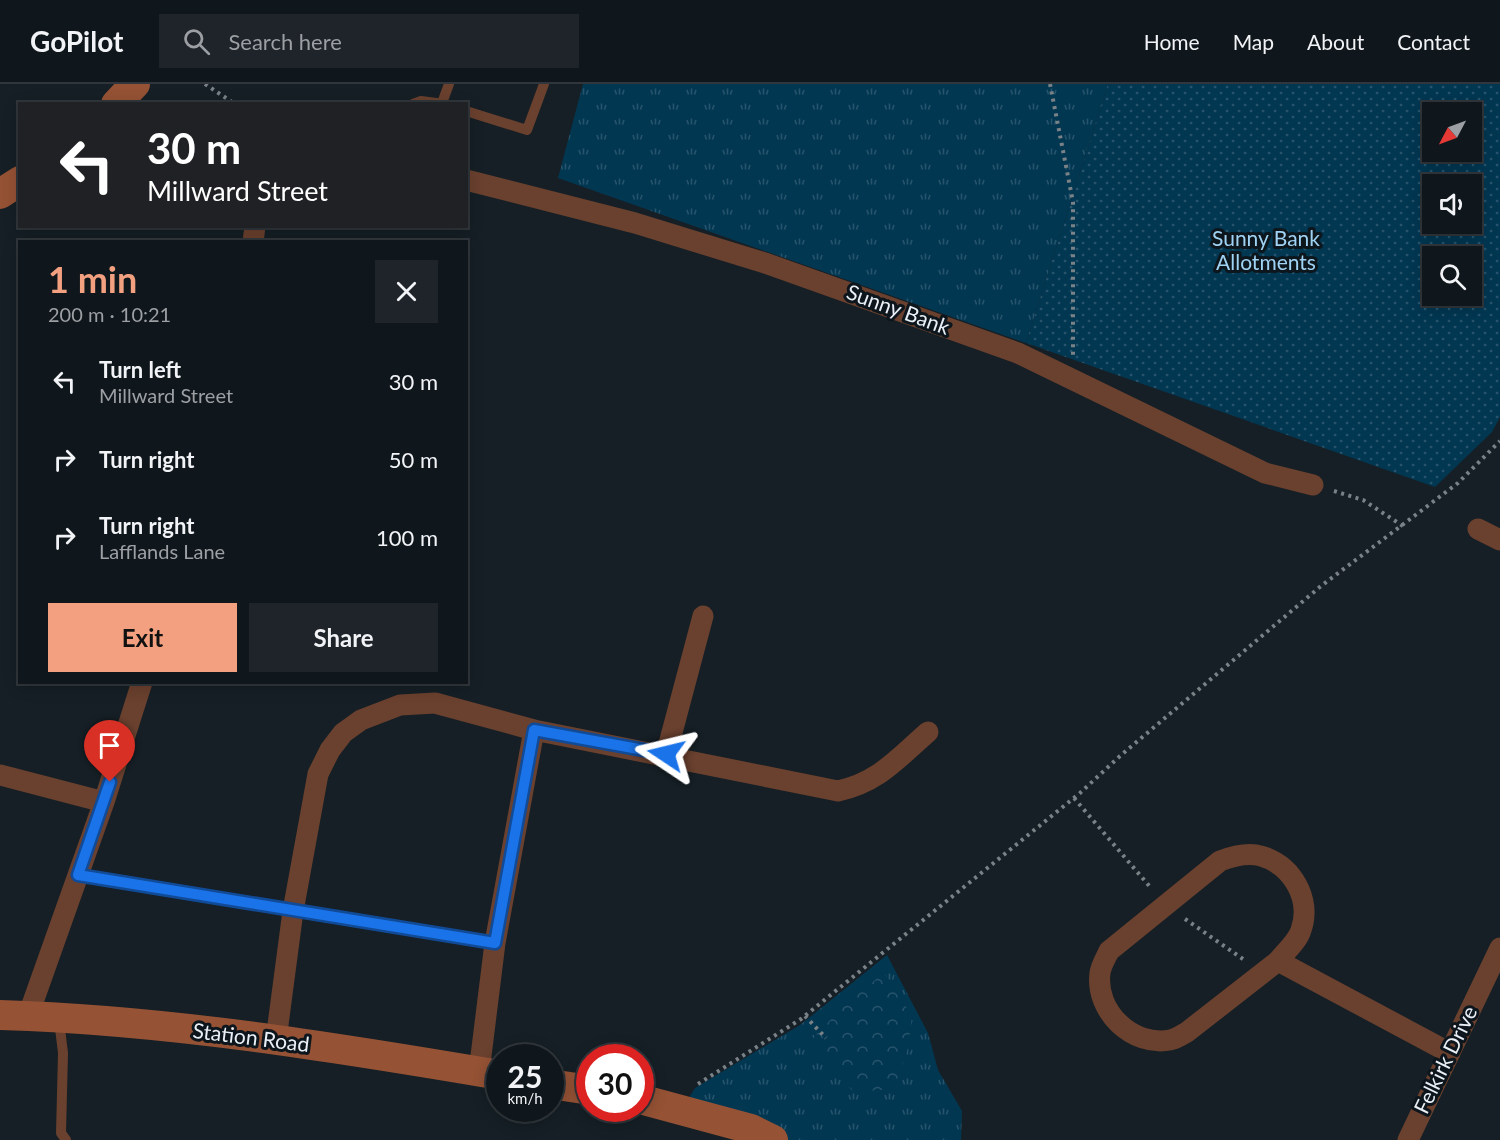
<!DOCTYPE html>
<meta charset="utf-8">
<style>
:root{--surface:#10171c;--page:#1e2429;--text:#f1f3f6;--muted:#9c9fa3;--line:#30363b;--accent:#f2a07f}
body{margin:0;font-family:Lato,sans-serif;background:var(--page);color:var(--text);height:100vh;display:flex;flex-direction:column;font-size:22px;white-space:nowrap}
*{box-sizing:border-box;margin:0}
p{font-size:20px;color:var(--muted)}
.icon{flex:none;width:33px;height:33px;fill:none;stroke:currentColor;stroke-width:2;stroke-linecap:round;stroke-linejoin:round}
.map{position:relative;flex:1;overflow:hidden}
.side{position:absolute;left:18px;top:156px;width:450px;height:444px;display:flex;flex-direction:column;background:var(--surface);border-radius:0px;box-shadow:0 3px 15px #0003,0 0 0 2px var(--line)}
.side>*{flex:none}
.guide{position:absolute;left:18px;top:18px;width:450px;height:126px;border-radius:0px;box-shadow:0 3px 15px #0003,0 0 0 2px var(--line);background:#202124;color:#fff;overflow:hidden}
.needle{width:39px;rotate:229deg}
.controls{position:absolute;left:1422px;top:18px;display:grid;gap:12px}
.controls a{display:grid;place-items:center;width:60px;height:60px;border-radius:0px;background:var(--surface);box-shadow:0 3px 15px #0003,0 0 0 2px var(--line);font-size:30px}
.speed{position:absolute;left:486px;top:960px;display:flex;gap:12px;font-size:30px;font-weight:700;text-align:center}
.speed>*{display:grid;place-content:center;width:78px;height:78px;border-radius:50%;background:var(--surface);box-shadow:0 3px 15px #0003,0 0 0 2px var(--line);line-height:1}
.speed small{font-size:15px;font-weight:400}
.speed .limit{border:9px solid #d22;background:#fff;color:#111}
.pin{position:absolute;display:grid;place-items:center;width:51px;height:51px;color:#fff;margin:-62px -26px;border-radius:50% 50% 50% 0;rotate:-45deg;box-shadow:0 0 6px #0007}
.pin .icon{rotate:45deg}
.me{position:absolute;width:66px;margin:-33px;rotate:280deg;stroke-linejoin:round;filter:drop-shadow(0 0 4px #0008)}
.turn{display:flex;align-items:center;gap:21px;height:126px;padding:0 30px;font-size:27px}
.turn .icon{width:78px;height:78px;stroke-width:2.5}
.turn b{display:block;font-size:42px;line-height:51px}
.round{display:grid;place-items:center;flex:none;width:63px;height:63px;border-radius:0px;background:var(--page)}
.head{display:flex;align-items:center;justify-content:space-between;height:102px;padding:0 30px}
h1{font-size:36px;font-weight:700;line-height:45px;color:var(--accent)}
.primary-button{display:flex;gap:12px;margin-top:auto;padding:12px 30px}
.primary-button a{flex:1;height:69px;border-radius:0px;background:var(--accent);color:#111;font-size:24px;font-weight:700;line-height:69px;text-align:center}
.primary-button a+a{background:var(--page);color:var(--text)}
ul{padding:0;list-style:none}
li{display:flex;align-items:center;gap:18px;height:78px;padding:0 30px}
li div{flex:1}
li b{display:block;font-size:22px}
li em{font-style:normal}
header{display:flex;align-items:center;gap:36px;box-sizing:border-box;height:84px;padding:0 30px;background:var(--surface);border-bottom:2px solid var(--line)}
header strong{font-size:28px}
nav{display:flex;gap:33px;margin-inline-start:auto;font-size:21px}
.search{width:420px;height:54px;background:var(--page);display:flex;align-items:center;gap:15px;box-sizing:border-box;padding:0 21px;border-radius:0px;color:var(--muted);font-size:22px}
.map>svg:first-child{display:block}
.grass{fill:url(#grass-tufts)}
.park{fill:url(#park-crowns)}
.garden{fill:url(#garden-dots);fill-rule:evenodd}
.lines{fill:none;stroke-linecap:round;stroke-linejoin:round}
.path{stroke:#7a8287;stroke-width:4;stroke-dasharray:3 4.5;stroke-linecap:butt}
.lane{stroke:#6a402e;stroke-width:10}
.street{stroke:#6a402e;stroke-width:21}
.secondary{stroke:#955235;stroke-width:30}
.route-casing{stroke:#114b97;stroke-width:15}
.route{stroke:#1a73e8;stroke-width:10}
.labels{text-anchor:middle;stroke-width:6;stroke-linejoin:round;paint-order:stroke}
.park-label{font-size:21px;fill:#a0d2f3;stroke:#0c161c}
.street-label{font-size:21px;fill:#eaf0f5;stroke:#0c161c}
</style>
<header>
<strong>GoPilot</strong>
<div class="search"><svg class="icon" aria-label="search" viewBox="0 0 24 24"><circle cx="10" cy="10" r="6"/><path d="M15 15l6 6"/></svg>Search here</div>
<nav><a>Home</a><a>Map</a><a>About</a><a>Contact</a></nav>
</header>
<div class="map">
<svg width="1500" height="1056" viewBox="0 0 1500 1056">
<defs>
<pattern id="grass-tufts" width="24" height="20" patternUnits="userSpaceOnUse" patternTransform="scale(1.5)"><rect width="24" height="20" fill="#023752"/><path d="M3 7l-1-3M5 7V3M7 7l1-3M15 17l-1-3M17 17v-4M19 17l1-3" fill="none" stroke="#27546c"/></pattern>
<pattern id="park-crowns" width="20" height="18" patternUnits="userSpaceOnUse" patternTransform="scale(1.5)"><rect width="20" height="18" fill="#023752"/><path d="M2 6a3 3 0 1 1 6 0M12 15a3 3 0 1 1 6 0" fill="none" stroke="#27546c"/></pattern>
<pattern id="garden-dots" width="8" height="8" patternUnits="userSpaceOnUse" patternTransform="scale(1.5)"><rect width="8" height="8" fill="#023752"/><path d="M2 2h.1M6 6h.1" fill="none" stroke="#27546c" stroke-width="1.8" stroke-linecap="round"/></pattern>
</defs>
<rect width="100%" height="100%" fill="#151f25"/>
<!-- grass -->
<path class="grass" d="M583 0H1108L1026 259 558 94Z
M887 871 928 949 938 986 962 1027 961 1056H781L685 1020 695 1004 800 941Z"/>
<!-- park -->
<path class="park" d="M884 889 912 932 908 964 894 1005 854 1008 807 961 833 933V930Z"/>
<!-- garden -->
<path class="garden" d="M1108 0H1500V333L1492 348 1435 403 1026 259ZM1432 28H1472V68H1432ZM1432 100H1472V140H1432ZM1432 172H1472V212H1432Z"/>
<g class="lines">
<!-- path -->
<path class="path" d="M205 0 235 20
M1050 0 1073 118V271
M1334 407 1363 416 1403 442
M1074 714 1151 804
M1185 835 1243 875
M805 932 826 954
M698 1000 801 935 1080 709 1120 672 1321 502 1458 399 1500 357"/>
<!-- lane -->
<path class="lane" d="M442 19 449 0
M413 20 421 17 444 20
M466 27 527 46 544 0
M78 791 495 859
M59 936 63 969 61 1049 66 1056"/>
<!-- street -->
<path class="street" d="M466 96 635 139 765 179 1018 269 1265 389 1313 401
M253 158 255 142
M1478 445 1500 456
M666 671 703 532
M0 691 104 718
M1278 877C1285 868 1298 857 1301 846 1312 815 1292 781 1261 772 1247 768 1233 772 1220 777L1109 867C1106 874 1101 881 1100 889 1095 927 1132 963 1170 956 1176 955 1182 951 1187 948L1278 877 1450 969
M28 932 104 718 142 598
M276 956 293 827 318 690 330 666 343 649 361 636 400 621 435 619 534 646 838 707C879 698 898 674 928 648
M479 988 495 859 534 646
M1408 1056 1500 864"/>
<!-- secondary -->
<path class="secondary" d="M116 20 135 0
M0 110 20 97
M0 931C167 936 335 963 500 991
M550 1000 590 1006
M640 1015 751 1045 773 1056"/>
</g>
<g class="lines">
<defs>
<path id="route" d="M110 698 78 791 495 859 534 646 666 670"/>
</defs>
<!-- route casing -->
<use href="#route" class="route-casing"/>
<!-- route -->
<use href="#route" class="route"/>
</g>
<g class="labels">
<!-- park labels -->
<g class="park-label">
<text x="1266" y="162">Sunny Bank<tspan x="1266" dy="24">Allotments</tspan></text>
</g>
<!-- street labels -->
<g class="street-label">
<text transform="translate(898 226) rotate(20)" y="7">Sunny Bank</text>
<text transform="translate(251 954) rotate(7)" y="7">Station Road</text>
<text transform="translate(1446 976) rotate(-64)" y="7">Felkirk Drive</text>
</g>
</g>
</svg>
<div class="controls">
<a><svg class="needle" viewBox="-14 -14 28 28"><path d="M0-13l5 13h-10z" fill="#e53935"/><path d="M0 13l5-13h-10z" fill="#9c9fa3"/></svg></a>
<a><svg class="icon" aria-label="sound" viewBox="0 0 24 24"><path d="M4 9h4l5-4v14l-5-4H4zM17 9q2 3 0 6"/></svg></a>
<a><svg class="icon" aria-label="search" viewBox="0 0 24 24"><circle cx="10" cy="10" r="6"/><path d="M15 15l6 6"/></svg></a>
</div>
<div class="speed"><div>25<small>km/h</small></div><div class="limit">30</div></div>
<div class="pin" style="left:110px;top:698px;background:#d93025"><svg class="icon" aria-label="arrive" viewBox="0 0 24 24"><path d="M6 21V4h12l-3 4 3 4H6"/></svg></div>
<svg class="me" style="left:666px;top:670px" viewBox="-20 -20 40 40"><path d="M0-17L14 15 0 8-14 15z" fill="#1a73e8" stroke="#fff" stroke-width="4"/></svg>
<div class="guide">
<div class="turn"><svg class="icon" aria-label="left" viewBox="0 0 24 24"><path d="M17 20v-9H6M10 6l-5 5 5 5"/></svg><div><b>30 m</b>Millward Street</div></div>
</div>
<section class="side">
<div class="head"><div><h1>1 min</h1><p>200 m · 10:21</p></div><a class="round"><svg class="icon" aria-label="close" viewBox="0 0 24 24"><path d="M6 6l12 12M18 6L6 18"/></svg></a></div>
<ul>
<li><svg class="icon" aria-label="left" viewBox="0 0 24 24"><path d="M17 20v-9H6M10 6l-5 5 5 5"/></svg><div><b>Turn left</b><p>Millward Street</p></div><em>30 m</em></li>
<li><svg class="icon" aria-label="right" viewBox="0 0 24 24"><path d="M7 20v-9h11M14 6l5 5-5 5"/></svg><div><b>Turn right</b></div><em>50 m</em></li>
<li><svg class="icon" aria-label="right" viewBox="0 0 24 24"><path d="M7 20v-9h11M14 6l5 5-5 5"/></svg><div><b>Turn right</b><p>Lafflands Lane</p></div><em>100 m</em></li>
</ul>
<div class="primary-button"><a>Exit</a><a>Share</a></div>
</section>
</div>
